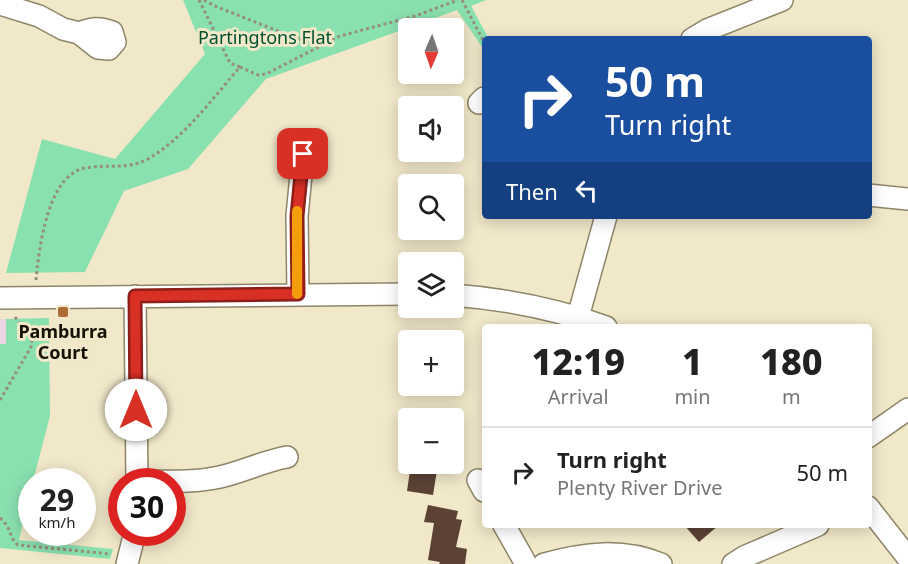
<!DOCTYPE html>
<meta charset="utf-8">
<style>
:root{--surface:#fff;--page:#f6f6f6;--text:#222;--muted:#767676;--line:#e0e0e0}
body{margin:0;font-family:"Noto Sans",sans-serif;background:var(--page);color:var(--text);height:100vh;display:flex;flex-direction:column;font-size:22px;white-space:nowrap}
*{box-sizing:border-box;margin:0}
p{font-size:20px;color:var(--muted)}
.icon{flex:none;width:33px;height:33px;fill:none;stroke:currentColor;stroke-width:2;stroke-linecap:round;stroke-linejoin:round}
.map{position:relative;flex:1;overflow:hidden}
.sheet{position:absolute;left:482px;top:324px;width:390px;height:204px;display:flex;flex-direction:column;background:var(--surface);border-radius:6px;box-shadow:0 3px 15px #0003}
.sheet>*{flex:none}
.hud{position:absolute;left:482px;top:36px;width:390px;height:183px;border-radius:6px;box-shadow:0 3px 15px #0003;background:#1a4fa0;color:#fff;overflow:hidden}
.needle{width:39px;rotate:182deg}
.tools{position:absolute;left:398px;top:18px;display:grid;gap:12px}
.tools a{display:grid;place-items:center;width:66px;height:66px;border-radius:6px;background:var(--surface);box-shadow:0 3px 15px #0003;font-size:30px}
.speed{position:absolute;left:18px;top:468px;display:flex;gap:12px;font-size:30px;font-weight:700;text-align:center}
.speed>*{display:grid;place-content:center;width:78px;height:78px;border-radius:50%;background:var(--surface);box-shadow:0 3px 15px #0003;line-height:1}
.speed small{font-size:15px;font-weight:400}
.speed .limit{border:9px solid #d22;background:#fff;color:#111}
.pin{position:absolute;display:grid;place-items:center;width:51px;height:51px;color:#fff;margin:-26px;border-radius:12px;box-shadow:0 3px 9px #0006}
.me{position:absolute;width:66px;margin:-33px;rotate:0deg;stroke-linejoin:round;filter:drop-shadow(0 0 4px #0008)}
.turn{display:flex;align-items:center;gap:21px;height:126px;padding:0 24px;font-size:27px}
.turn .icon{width:78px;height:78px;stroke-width:2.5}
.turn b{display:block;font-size:42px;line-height:51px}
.then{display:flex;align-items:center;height:57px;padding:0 24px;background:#0003;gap:12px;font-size:22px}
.eta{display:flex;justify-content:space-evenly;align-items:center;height:102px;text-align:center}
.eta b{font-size:36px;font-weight:800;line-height:42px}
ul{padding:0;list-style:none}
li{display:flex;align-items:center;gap:18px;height:90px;padding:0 24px;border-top:2px solid var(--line)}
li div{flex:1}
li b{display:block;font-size:22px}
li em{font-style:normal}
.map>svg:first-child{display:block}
.commercial{fill:#edd6e3}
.green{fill:#8ae1b0}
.building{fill:#5c4235}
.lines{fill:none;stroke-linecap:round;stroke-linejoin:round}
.minor-casing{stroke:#8f8569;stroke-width:24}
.path{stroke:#968f79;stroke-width:3;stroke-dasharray:3 3;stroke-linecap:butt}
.minor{stroke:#fff;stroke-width:21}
.route-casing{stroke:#8d1f18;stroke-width:15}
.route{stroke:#d93025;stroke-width:10}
.slow{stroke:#f59e0b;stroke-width:10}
.poi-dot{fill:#ad6c36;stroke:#f1e7c9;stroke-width:2}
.labels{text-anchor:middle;stroke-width:6;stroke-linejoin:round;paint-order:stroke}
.park-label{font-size:18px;fill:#00502f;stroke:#f1e7c9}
.poi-label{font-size:18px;font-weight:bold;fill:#151207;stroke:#f1e7c9}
</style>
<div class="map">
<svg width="908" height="564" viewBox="0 0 908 564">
<rect width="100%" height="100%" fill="#f1e7c9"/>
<!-- commercial -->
<path class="commercial" d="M0 319H6V344H0Z"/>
<!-- green -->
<path class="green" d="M183 0H486L471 6 489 39H484V50L457 10 266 79 188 169 124 191 85 272 6 273 42 139 115 159 205 54Z
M49 318 50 416 33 481 32 482 31 489 19 540 113 549 110 559 0 548V344H6V319Z"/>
<!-- building -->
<path class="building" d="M411 464H438L433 495 407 491Z
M428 505 458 511 456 519 462 520 456 547 467 549 465 564H439L440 562 428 560 434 523 424 522Z
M684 525H719L699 542Z"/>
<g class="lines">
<defs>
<path id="minor" d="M0 4 39 16 63 29 79 33 98 48 109 49 115 42 112 32C99 27 92 28 79 33
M692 39 707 30 782 0
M479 103 484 98
M868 195 908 199
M298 294 297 216 303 154
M453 295C505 299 557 309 606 327
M135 296 137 482
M0 298 408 294
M578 317 606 216
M868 437 908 409
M478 480 484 491
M137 481C164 481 193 483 220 477 243 472 264 461 287 457
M868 507 908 558
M504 525 526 564
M127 564 135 532
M544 564C584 553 622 548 661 564
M733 564 744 557 818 525"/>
</defs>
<!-- minor casing -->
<use href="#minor" class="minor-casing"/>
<!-- path -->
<path class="path" d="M199 0 230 63 240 67
M204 0 215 6 298 39 326 42
M462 0 484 42
M36 280C39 250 47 175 85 168 107 164 128 170 148 159 185 137 212 99 240 67L258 75 266 74 340 36 415 16 458 0
M15 317 32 341
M0 400 31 347 34 325
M0 518C12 528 9 538 18 545L111 554"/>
<!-- minor -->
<use href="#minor" class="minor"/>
</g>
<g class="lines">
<defs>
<path id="route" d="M136 410 135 296 298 294 297 216 303 154"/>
</defs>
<!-- route casing -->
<use href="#route" class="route-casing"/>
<!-- route -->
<use href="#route" class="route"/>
<!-- slow -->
<path class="slow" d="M297 294V211"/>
</g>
<!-- markers -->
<rect class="poi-dot" x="57" y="306" width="12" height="12" rx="3"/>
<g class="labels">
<!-- park labels -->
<g class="park-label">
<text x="265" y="44">Partingtons Flat</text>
</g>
<!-- poi labels -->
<g class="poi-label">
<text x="63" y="338">Pamburra<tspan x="63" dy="21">Court</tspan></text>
</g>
</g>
</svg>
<div class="tools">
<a><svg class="needle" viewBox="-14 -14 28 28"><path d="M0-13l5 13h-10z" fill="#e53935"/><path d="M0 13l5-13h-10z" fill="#767676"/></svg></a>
<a><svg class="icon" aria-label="sound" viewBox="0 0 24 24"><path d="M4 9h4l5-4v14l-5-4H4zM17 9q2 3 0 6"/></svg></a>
<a><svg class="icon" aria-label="search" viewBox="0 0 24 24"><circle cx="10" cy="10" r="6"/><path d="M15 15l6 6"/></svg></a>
<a><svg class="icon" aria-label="layers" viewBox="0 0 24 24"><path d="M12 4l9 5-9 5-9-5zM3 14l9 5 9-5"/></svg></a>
<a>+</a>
<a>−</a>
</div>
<div class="speed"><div>29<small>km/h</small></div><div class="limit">30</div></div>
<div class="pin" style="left:303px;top:154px;background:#d93025"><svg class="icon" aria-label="arrive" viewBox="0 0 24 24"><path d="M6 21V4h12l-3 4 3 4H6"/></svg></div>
<svg class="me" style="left:136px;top:410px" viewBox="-20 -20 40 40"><circle r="19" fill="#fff"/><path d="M0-13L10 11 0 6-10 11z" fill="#d93025"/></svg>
<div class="hud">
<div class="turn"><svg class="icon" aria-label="right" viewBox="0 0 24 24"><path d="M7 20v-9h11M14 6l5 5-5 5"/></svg><div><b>50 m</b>Turn right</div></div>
<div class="then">Then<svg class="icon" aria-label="left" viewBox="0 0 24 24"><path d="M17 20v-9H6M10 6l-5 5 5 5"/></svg></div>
</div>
<section class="sheet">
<div class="eta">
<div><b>12:19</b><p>Arrival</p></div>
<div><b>1</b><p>min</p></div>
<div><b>180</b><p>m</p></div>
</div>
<ul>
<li><svg class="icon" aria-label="right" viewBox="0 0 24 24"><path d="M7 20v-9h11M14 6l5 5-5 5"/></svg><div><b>Turn right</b><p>Plenty River Drive</p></div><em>50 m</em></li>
</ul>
</section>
</div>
